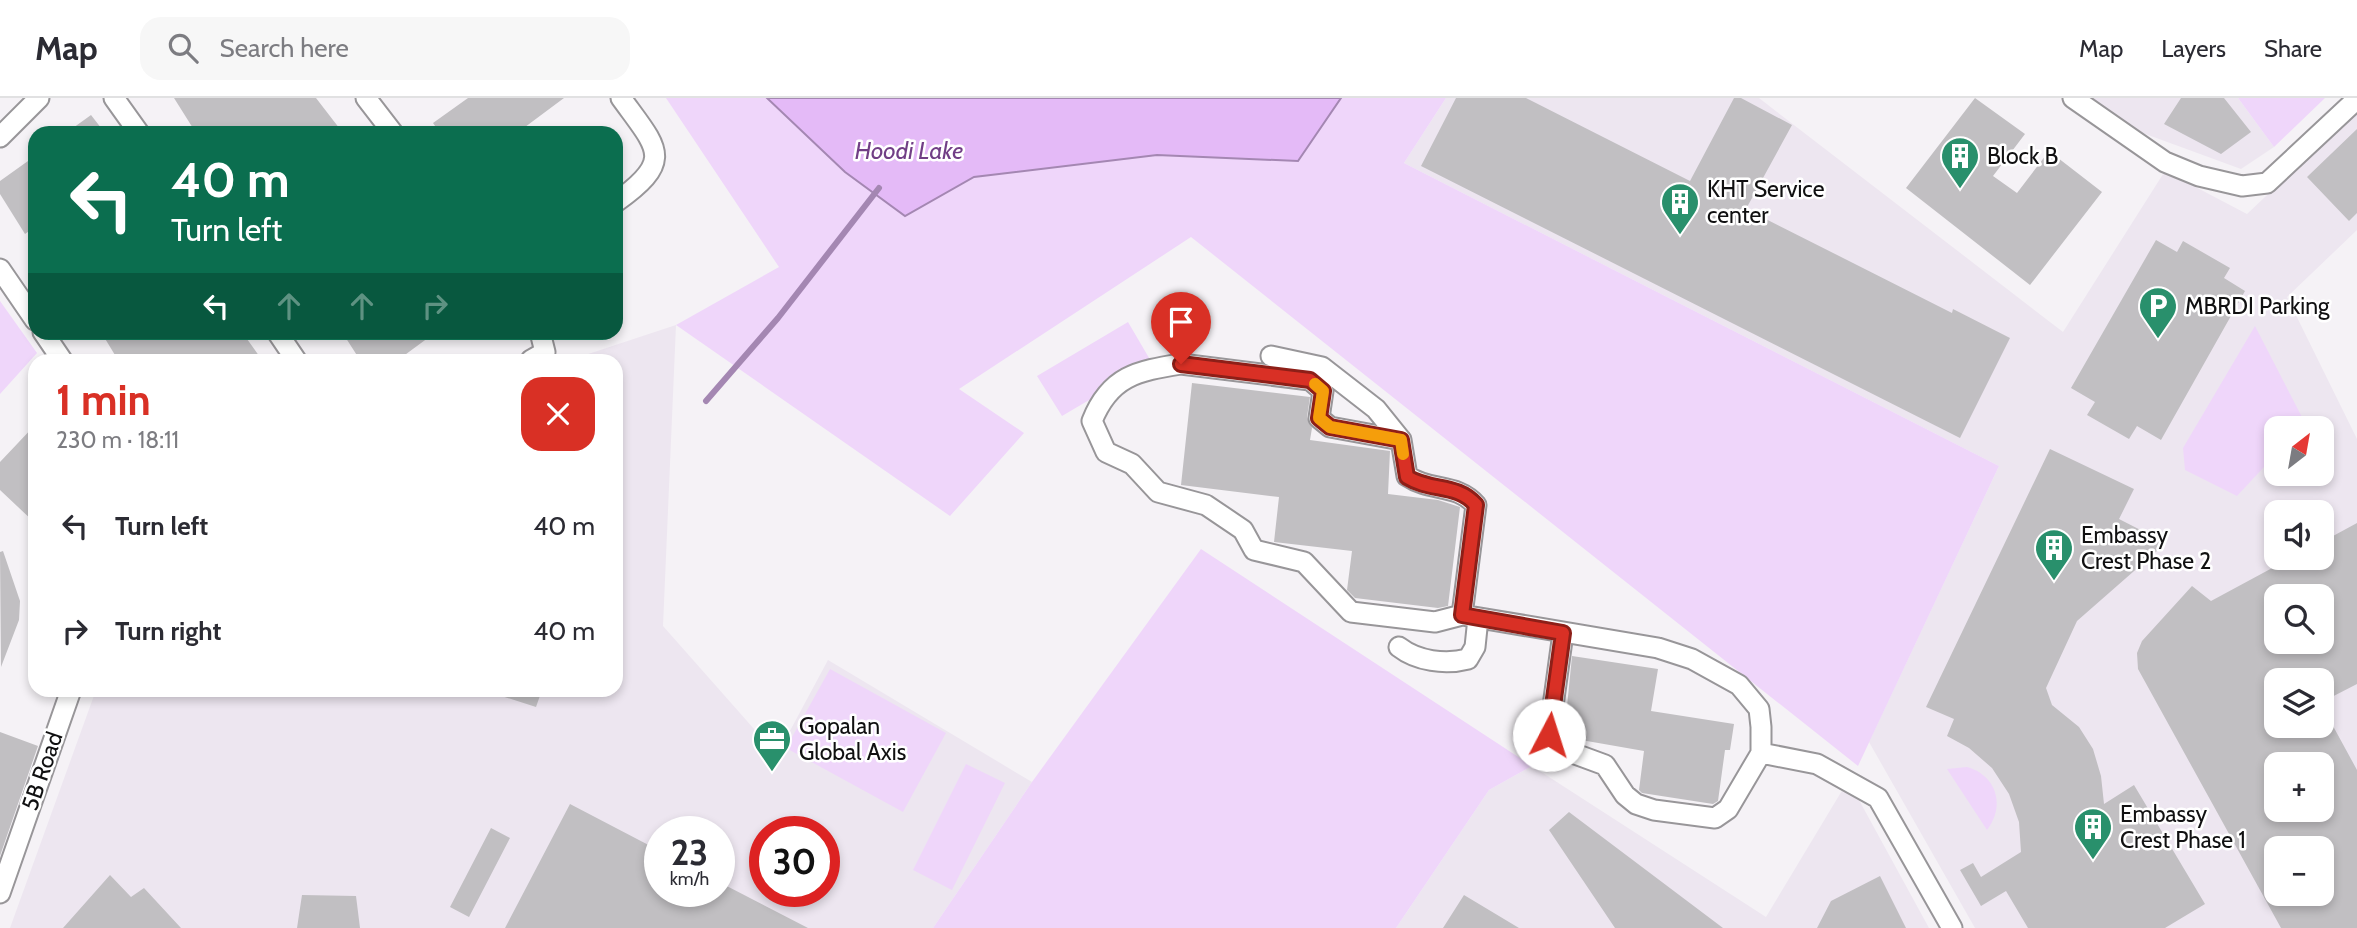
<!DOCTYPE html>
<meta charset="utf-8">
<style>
:root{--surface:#fff;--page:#f7f7f7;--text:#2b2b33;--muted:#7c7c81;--line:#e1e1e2;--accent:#d93025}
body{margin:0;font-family:Cabin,sans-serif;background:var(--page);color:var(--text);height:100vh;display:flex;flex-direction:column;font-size:26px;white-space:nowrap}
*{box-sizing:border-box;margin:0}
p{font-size:23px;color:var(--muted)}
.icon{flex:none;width:38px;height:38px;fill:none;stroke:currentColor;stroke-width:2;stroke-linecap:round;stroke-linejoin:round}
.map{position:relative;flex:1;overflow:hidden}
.sheet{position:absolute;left:28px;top:256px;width:595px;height:343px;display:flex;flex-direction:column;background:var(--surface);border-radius:21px;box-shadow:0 4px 10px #0003}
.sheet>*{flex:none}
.guide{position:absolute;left:28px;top:28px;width:595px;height:214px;border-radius:21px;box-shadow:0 4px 10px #0003;background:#0b6e4f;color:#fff;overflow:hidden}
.needle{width:46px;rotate:31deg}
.fabs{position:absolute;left:2264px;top:318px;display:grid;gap:14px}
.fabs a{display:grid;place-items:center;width:70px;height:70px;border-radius:14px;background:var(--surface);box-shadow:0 4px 10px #0003;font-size:35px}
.speed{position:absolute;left:644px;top:718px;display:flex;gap:14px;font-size:35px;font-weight:700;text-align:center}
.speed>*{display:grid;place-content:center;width:91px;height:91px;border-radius:50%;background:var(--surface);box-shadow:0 4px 10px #0003;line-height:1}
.speed small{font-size:18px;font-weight:400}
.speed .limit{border:10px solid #d22;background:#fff;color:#111}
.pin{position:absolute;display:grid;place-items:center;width:60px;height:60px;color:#fff;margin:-72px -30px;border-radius:50% 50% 50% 0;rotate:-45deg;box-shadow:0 0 7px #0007}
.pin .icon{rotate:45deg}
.me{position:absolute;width:77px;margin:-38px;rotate:5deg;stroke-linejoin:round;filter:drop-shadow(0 0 5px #0008)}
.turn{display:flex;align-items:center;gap:24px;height:147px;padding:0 28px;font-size:32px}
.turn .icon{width:91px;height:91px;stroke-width:2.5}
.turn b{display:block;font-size:49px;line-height:60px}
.lanes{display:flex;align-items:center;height:66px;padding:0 28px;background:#0003;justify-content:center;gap:35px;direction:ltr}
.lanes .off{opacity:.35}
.round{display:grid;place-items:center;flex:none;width:74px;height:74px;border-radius:21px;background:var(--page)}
.headline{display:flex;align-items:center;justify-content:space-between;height:119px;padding:0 28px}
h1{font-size:42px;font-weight:800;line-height:52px;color:var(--accent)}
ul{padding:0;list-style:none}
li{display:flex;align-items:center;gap:21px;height:105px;padding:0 28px}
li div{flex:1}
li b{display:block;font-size:26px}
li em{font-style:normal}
header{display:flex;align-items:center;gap:42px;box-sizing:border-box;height:98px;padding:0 35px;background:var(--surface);border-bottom:2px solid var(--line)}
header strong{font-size:33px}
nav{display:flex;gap:38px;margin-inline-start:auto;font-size:24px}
.search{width:490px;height:63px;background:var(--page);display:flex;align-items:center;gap:18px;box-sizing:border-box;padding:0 24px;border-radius:21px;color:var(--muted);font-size:26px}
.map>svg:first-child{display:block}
.built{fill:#ede6f0;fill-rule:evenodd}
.green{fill:#efd6fa}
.water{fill:#e4baf7;stroke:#a487b2;stroke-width:2}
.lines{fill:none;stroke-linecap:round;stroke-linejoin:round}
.stream{stroke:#a487b2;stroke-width:6}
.building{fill:#c1bfc2;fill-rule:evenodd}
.street-casing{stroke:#989699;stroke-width:23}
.street{stroke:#fff;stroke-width:19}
.route-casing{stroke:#8d1f18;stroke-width:18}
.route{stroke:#d93025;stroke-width:12}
.slow{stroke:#f59e0b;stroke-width:12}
.labels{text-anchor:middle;stroke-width:5;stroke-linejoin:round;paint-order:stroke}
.poi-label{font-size:23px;fill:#101011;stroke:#fff;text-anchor:start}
.street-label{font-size:23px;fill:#101011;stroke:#fff}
.water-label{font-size:24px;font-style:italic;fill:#713e86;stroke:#fff}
</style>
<header>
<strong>Map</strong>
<div class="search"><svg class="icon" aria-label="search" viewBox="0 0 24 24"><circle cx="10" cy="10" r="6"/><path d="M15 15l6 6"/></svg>Search here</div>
<nav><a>Map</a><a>Layers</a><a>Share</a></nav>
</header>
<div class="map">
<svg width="2357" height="830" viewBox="0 0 2357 830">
<rect width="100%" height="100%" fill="#f5f2f6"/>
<!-- built -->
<path class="built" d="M1446 0H1759L2063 234 2165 73 2247 116 2357 12V132L2287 199 2357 341V830H1975L1869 644 1999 368 1404 65ZM2277 331H2322V376H2277ZM2277 415H2322V460H2277ZM2277 499H2322V544H2277ZM2277 583H2322V628H2277ZM2277 667H2322V712H2277ZM2277 751H2322V796H2277Z
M2091 0H2238L2274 49 2241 71 2140 34Z
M676 227 663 528 777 657 828 562 1032 684 933 830H10L96 592H616V262H570ZM660 733H719V793H660ZM765 733H824V793H765Z
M1532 668 1766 819 1846 686 1859 702 1929 830H1396L1489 692Z"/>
<!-- green -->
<path class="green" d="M666 0H767L845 74 905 118 974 79 1157 57 1298 62 1341 0H1446L1404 65 1999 368 1858 668 1191 139 959 291 1024 335 950 418 676 227 779 169Z
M2238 0H2325L2274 49Z
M0 203 37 255 0 296Z
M1128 224 1152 265 1062 318 1037 278Z
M2255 228 2305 325 2299 331H2277V355L2237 398 2185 372 2183 350Z
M1201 451 1532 668 1489 692 1396 830H933L1032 684Z
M830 571 946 635 903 714 786 650Z
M966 666 1005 685 952 792 913 772Z
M1967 669C1996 677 2006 707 1987 732L1947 671Z"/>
<!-- water -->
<path class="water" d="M767 0H1341L1298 63 1157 57 974 79 905 118 845 74Z"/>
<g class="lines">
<!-- stream -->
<path class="stream" d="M706 303 778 220 879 90"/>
</g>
<!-- building -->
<path class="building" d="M174 0H316L343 35H196Z
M468 0H564L517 35H440L433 25Z
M1456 0H1526L1690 83 1734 0H1741L1792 27 1746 111 1952 215 1953 211 2010 240 1960 340 1421 68Z
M1975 0 2025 36 1993 78 2017 95 2049 53 2102 94 2030 187 1906 90Z
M2181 0H2224L2251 34 2221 56 2164 26Z
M91 17 105 35H66Z
M2357 31V115L2349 123 2307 79Z
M35 58V129L25 136 0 96V83Z
M2156 142 2177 154 2183 143 2230 170 2224 180 2245 193 2161 342 2137 328 2129 341 2087 317 2095 304 2071 290Z
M101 234H242L262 262H118Z
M342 234H436L398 262H360Z
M1192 285 1310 299 1307 319 1312 330 1310 342 1390 353 1388 396 1438 402 1460 409 1448 508 1438 510 1355 500 1347 492 1352 453 1274 444 1279 399 1181 387Z
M35 327V425L0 392V364Z
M2050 351 2134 391 2119 421 2166 445 2077 523 2046 590 2052 607 2079 629 2093 651 2101 678 2104 706 2134 687 2205 806 2165 830H2028L2006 793 1981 808 1960 772 1973 765 1981 779 2021 754 2019 724 2009 696 1992 670 1969 650 1947 638 1954 621 1926 609Z
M2357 425V586L2322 604V583H2277V628H2333L2357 672V830H2281L2138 571 2137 555 2142 543 2192 488 2211 503 2291 460H2322V444ZM2277 499H2322V544H2277ZM2277 667H2322V712H2277ZM2277 751H2322V796H2277Z
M3 453 20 503 19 522 1 569 0 454Z
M1572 558 1658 571 1651 613 1734 626 1730 652H1725L1718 703 1713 706 1642 695 1639 692 1644 653 1564 639Z
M493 592H542L536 609 492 595Z
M0 634 38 648 0 758Z
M570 706 660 753V793H719V784L808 830H505Z
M1569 714 1723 830H1615L1549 732Z
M491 730 510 740 469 819 450 809Z
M110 777 131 799 144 790 181 830H63Z
M1880 778 1906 830H1817L1831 803Z
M302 797 356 798 360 830H297Z
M1464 797 1519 830H1443Z"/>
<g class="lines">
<defs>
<path id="street" d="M114 0 139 35
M366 0 393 35
M2073 0 2165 64 2199 78 2242 88 2267 85 2357 1
M0 39 39 0
M616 104C675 62 658 51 621 0
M0 171 35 222
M43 234 62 262
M277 234 296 262
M1271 258 1322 269 1376 311 1401 342
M531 262 545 254 540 234
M1181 266 1310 282 1323 293 1319 320 1330 329 1401 342 1407 378C1431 394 1457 385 1476 407L1462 517 1435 524 1351 514 1304 464 1254 452 1243 432 1206 407 1158 394 1132 366 1106 354 1092 323C1110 278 1137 273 1181 266Z
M1462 517 1658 550 1692 561 1739 587 1759 611 1761 629V655L1728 711 1715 720 1654 712 1636 706 1625 697 1605 667 1556 649 1549 637 1563 535
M1399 549C1417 563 1445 567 1468 561L1475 549 1478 520
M1761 655 1817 666 1878 700 1952 830
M0 795 71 592"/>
</defs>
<!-- street casing -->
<use href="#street" class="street-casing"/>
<!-- street -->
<use href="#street" class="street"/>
</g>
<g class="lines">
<defs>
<path id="route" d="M1181 266 1310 282 1323 293 1319 320 1330 329 1401 342 1407 379C1431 394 1457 385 1476 407L1462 517 1563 535 1549 637"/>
</defs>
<!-- route casing -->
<use href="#route" class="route-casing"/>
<!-- route -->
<use href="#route" class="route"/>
<!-- slow -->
<path class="slow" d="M1315 286 1323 293 1319 320 1330 329 1401 342 1403 356"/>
</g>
<!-- icons -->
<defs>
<symbol id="building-pin" viewBox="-11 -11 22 30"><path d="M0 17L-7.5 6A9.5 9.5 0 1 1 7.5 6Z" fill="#29906c" stroke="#fff"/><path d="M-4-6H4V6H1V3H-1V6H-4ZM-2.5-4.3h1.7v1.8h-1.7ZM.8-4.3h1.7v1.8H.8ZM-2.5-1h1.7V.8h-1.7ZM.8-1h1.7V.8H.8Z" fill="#fff"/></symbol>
<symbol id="parking-pin" viewBox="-11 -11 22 30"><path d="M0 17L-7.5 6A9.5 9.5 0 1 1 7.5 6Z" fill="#29906c" stroke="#fff"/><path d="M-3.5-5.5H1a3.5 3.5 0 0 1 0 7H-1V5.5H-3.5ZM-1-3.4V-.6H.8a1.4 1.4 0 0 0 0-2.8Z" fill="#fff"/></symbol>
<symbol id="office-pin" viewBox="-11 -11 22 30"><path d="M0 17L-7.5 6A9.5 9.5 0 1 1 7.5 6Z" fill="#29906c" stroke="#fff"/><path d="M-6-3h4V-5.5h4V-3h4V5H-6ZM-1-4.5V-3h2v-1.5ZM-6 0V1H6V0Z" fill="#fff"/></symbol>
</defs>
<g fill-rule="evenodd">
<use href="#building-pin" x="1938" y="36" width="44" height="60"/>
<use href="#building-pin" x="1658" y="82" width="44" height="60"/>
<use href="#parking-pin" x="2136" y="186" width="44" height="60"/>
<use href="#building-pin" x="2032" y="428" width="44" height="60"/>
<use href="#office-pin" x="750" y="619" width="44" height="60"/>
<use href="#building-pin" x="2071" y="707" width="44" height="60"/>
</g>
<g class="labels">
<!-- poi labels -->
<g class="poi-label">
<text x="1987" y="66">Block B</text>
<text x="1707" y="99">KHT Service<tspan x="1707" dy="26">center</tspan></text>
<text x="2185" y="216">MBRDI Parking</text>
<text x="2081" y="445">Embassy<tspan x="2081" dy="26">Crest Phase 2</tspan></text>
<text x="799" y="636">Gopalan<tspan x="799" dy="26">Global Axis</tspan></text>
<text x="2120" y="724">Embassy<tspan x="2120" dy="26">Crest Phase 1</tspan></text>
</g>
<!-- street labels -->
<g class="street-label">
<text transform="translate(42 673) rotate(-71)" y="8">5B Road</text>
</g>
<!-- water labels -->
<g class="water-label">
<text x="909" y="61">Hoodi Lake</text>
</g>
</g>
</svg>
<div class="fabs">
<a><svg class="needle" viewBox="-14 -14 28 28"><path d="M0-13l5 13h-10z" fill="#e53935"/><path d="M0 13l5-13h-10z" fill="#7c7c81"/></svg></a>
<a><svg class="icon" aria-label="sound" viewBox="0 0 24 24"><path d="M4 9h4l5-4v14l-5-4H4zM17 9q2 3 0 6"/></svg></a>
<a><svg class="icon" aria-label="search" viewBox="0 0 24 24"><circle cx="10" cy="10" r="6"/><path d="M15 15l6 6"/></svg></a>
<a><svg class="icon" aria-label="layers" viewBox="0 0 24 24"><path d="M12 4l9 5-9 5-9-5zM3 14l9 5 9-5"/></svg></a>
<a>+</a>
<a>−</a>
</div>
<div class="speed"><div>23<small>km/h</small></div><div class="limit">30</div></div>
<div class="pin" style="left:1181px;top:266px;background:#d93025"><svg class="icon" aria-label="arrive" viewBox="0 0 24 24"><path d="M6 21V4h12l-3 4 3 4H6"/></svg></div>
<svg class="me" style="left:1549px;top:637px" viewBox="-20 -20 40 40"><circle r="19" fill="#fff"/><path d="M0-13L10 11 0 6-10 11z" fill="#d93025"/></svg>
<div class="guide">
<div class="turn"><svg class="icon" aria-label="left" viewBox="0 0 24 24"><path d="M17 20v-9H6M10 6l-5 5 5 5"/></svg><div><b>40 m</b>Turn left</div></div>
<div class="lanes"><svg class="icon" aria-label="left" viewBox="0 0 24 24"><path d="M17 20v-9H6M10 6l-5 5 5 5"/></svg><svg class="icon off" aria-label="ahead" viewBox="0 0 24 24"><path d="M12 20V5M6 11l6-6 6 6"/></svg><svg class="icon off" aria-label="ahead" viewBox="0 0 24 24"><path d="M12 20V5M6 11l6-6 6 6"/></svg><svg class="icon off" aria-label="right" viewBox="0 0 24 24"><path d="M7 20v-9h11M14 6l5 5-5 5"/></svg></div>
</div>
<section class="sheet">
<div class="headline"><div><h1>1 min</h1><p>230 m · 18:11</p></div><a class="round" style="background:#d93025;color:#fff"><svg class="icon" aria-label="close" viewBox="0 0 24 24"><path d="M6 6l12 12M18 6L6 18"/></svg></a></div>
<ul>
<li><svg class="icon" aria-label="left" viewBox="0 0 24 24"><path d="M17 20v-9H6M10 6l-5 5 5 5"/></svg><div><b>Turn left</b></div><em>40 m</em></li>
<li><svg class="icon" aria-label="right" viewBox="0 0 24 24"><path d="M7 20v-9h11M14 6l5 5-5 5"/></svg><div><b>Turn right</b></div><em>40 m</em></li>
</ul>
</section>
</div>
